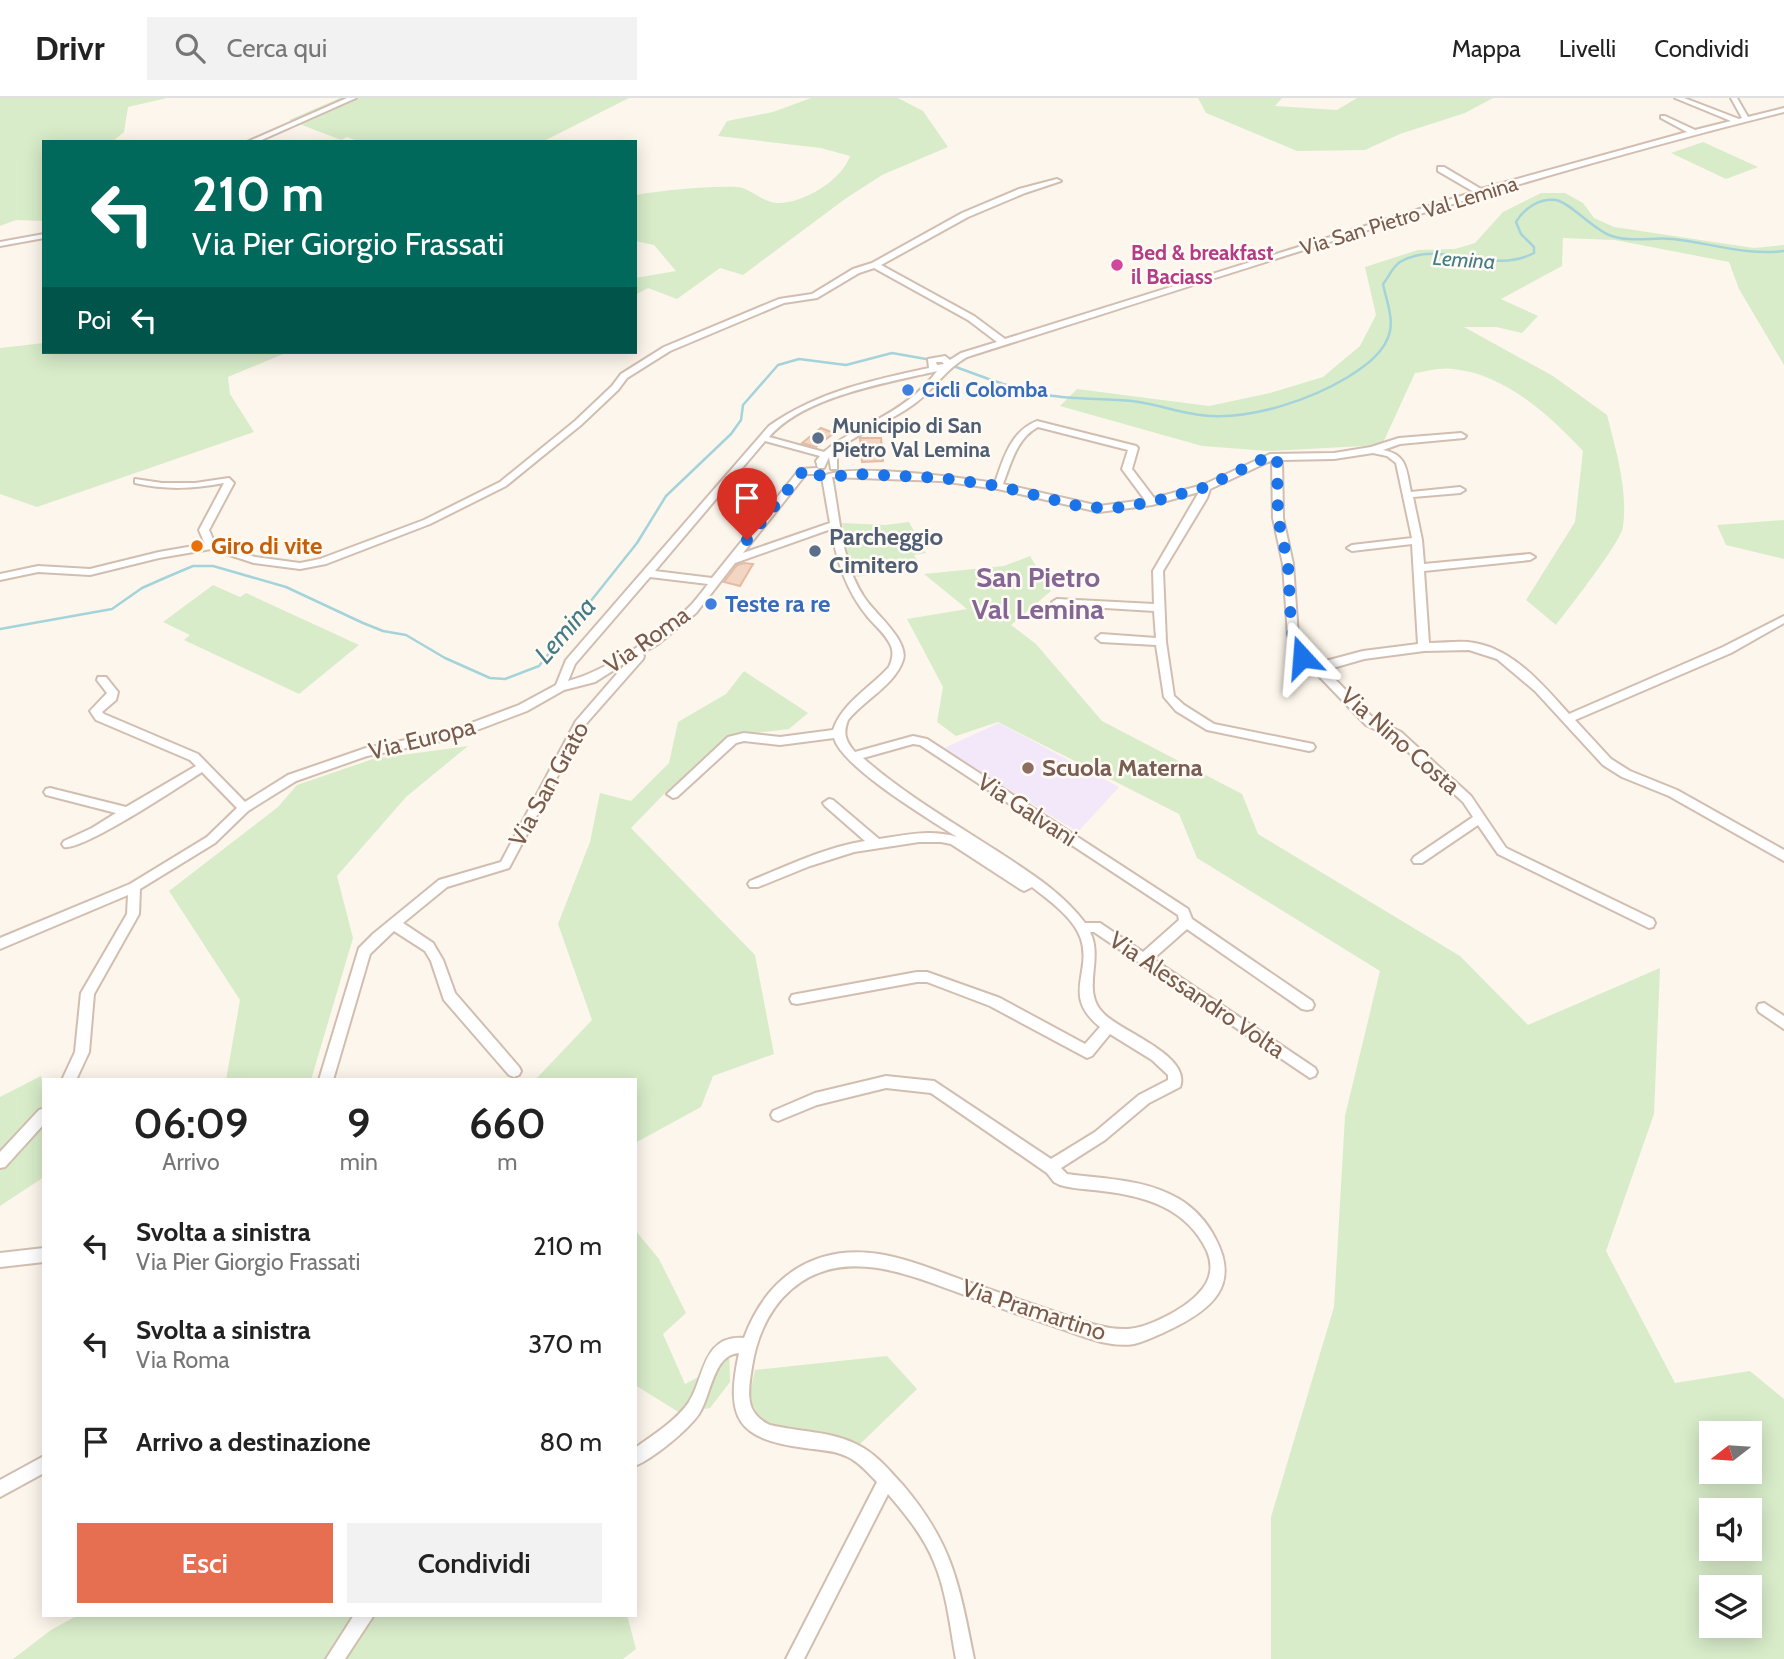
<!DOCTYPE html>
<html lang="it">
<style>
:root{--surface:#fff;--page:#f2f2f2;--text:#222;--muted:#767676;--line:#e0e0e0;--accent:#e76f51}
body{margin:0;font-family:Cabin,sans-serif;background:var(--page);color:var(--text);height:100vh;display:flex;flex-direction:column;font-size:26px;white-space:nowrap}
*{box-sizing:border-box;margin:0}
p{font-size:23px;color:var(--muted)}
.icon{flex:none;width:38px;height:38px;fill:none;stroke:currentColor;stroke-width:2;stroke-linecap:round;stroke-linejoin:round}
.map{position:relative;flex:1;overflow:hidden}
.drawer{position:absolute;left:42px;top:980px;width:595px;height:539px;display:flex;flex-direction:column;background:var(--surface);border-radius:0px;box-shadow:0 4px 18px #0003}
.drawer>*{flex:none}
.banner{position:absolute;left:42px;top:42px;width:595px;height:214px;border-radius:0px;box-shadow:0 4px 18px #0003;background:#00695c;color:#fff;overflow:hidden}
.needle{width:46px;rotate:253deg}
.tools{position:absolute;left:1699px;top:1323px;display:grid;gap:14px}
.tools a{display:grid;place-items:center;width:63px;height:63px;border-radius:0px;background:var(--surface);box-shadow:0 4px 18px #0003;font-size:35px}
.pin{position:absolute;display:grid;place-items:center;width:60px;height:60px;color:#fff;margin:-72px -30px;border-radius:50% 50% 50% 0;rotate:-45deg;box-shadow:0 0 7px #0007}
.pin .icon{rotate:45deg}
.me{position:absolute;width:77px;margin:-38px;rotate:341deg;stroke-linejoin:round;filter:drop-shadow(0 0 5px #0008)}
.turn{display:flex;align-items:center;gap:24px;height:147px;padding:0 35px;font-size:32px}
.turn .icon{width:91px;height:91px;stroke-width:2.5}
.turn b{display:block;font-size:49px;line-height:60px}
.then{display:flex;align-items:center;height:66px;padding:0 35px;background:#0003;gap:14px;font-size:26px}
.eta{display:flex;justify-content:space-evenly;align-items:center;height:119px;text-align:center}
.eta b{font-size:42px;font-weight:600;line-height:49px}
.primary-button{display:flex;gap:14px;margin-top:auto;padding:14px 35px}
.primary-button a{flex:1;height:80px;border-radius:0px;background:var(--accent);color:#fff;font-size:28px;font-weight:600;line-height:80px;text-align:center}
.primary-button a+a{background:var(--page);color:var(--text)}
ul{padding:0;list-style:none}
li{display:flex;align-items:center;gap:21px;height:98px;padding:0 35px}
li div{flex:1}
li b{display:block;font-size:26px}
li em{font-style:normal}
header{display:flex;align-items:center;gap:42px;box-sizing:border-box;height:98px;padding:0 35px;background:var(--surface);border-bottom:2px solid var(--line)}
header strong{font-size:33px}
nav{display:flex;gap:38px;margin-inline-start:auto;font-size:24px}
.search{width:490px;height:63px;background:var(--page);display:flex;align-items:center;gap:18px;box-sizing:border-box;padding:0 24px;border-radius:0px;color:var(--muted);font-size:26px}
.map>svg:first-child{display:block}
.education{fill:#f3e8fa}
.green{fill:#d8ecc9;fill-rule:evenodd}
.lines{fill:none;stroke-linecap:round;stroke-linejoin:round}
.stream{stroke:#a5d3da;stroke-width:2.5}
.building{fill:#f3d5c3;stroke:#e6bba3;stroke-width:2}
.minor-casing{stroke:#d1beb0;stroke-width:4}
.minor{fill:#fff;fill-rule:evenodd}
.route{stroke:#1a73e8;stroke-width:12;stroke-dasharray:0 21.6}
.hotel-dot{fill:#d1479c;stroke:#fffaf3;stroke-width:2.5}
.shop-dot{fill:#3f7fe0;stroke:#fffaf3;stroke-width:2.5}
.service-dot{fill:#5c6f8a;stroke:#fffaf3;stroke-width:2.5}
.food-dot{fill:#e8710a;stroke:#fffaf3;stroke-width:2.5}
.education-dot{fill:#8d6e63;stroke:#fffaf3;stroke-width:2.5}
.labels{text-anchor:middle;stroke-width:5;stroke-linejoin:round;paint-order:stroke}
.far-street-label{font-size:21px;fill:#7a5c4d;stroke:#fffaf3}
.far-hotel-label{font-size:21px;font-weight:bold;fill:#b23c85;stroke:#fffaf3;text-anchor:start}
.far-water-label{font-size:21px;font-style:italic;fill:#437c86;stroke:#fffaf3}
.far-shop-label{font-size:21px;font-weight:bold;fill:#366cbe;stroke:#fffaf3;text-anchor:start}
.far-service-label{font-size:21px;font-weight:bold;fill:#4e5e75;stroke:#fffaf3;text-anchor:start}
.service-label{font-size:24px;font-weight:bold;fill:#4e5e75;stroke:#fffaf3;text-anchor:start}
.food-label{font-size:24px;font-weight:bold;fill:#c56008;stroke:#fffaf3;text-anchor:start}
.shop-label{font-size:24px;font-weight:bold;fill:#366cbe;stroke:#fffaf3;text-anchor:start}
.street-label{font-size:24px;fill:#7a5c4d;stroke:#fffaf3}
.education-label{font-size:24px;font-weight:bold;fill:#785e54;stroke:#fffaf3;text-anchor:start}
.water-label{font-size:26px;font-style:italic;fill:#437c86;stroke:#fffaf3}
.quarter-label{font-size:28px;font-weight:bold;fill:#846695;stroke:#fffaf3}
</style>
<header>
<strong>Drivr</strong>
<div class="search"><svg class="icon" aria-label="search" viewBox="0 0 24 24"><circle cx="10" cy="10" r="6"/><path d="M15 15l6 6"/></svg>Cerca qui</div>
<nav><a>Mappa</a><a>Livelli</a><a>Condividi</a></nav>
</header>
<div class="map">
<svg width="1784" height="1561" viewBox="0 0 1784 1561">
<rect width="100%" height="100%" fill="#fdf6ec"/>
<!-- education -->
<path class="education" d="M999 625 1119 689 1078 734 942 651Z"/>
<!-- green -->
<path class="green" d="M0 0H167L128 9 124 34 112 44H44V123L16 122 0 128Z
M340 0H629L542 44H360L347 39 341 42 289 22Z
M811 0H898L923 13 948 49 882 77 845 101 743 177 720 170 677 201 648 190 635 197V180L676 173 654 147 635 143V97C669 92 703 88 737 89 751 90 763 105 777 105 803 106 842 82 850 58L821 50 718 38 727 23 773 14Z
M1198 0H1282L1275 8 1337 12 1357 0H1493L1465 15 1400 36 1365 52 1297 53 1206 15Z
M1703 44 1758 69 1726 81 1671 55Z
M1541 95H1565L1583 105 1594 120 1614 129 1754 150 1784 147V267L1739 191 1729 164 1615 142 1563 140 1562 168 1501 201 1538 218 1522 235 1496 229H1464L1553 278 1607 317C1616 353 1628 391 1623 429 1621 444 1568 511 1556 527L1526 502 1575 424 1583 353C1549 317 1505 276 1453 271 1441 269 1427 273 1415 275L1382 347 1268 353 1202 348 1060 308 1077 291 1209 308 1270 295 1323 279 1360 248 1376 217 1365 169 1418 152 1455 151 1475 145 1503 114Z
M44 245V254H288L228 279 230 296 254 334 37 409 0 396V250Z
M1784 422V461L1726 447 1717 427Z
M909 424 926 455 914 457 919 466 857 479 841 443 847 442 842 425 885 427Z
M1030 458 1051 493 1011 527 1036 546 1102 623 1242 696 1258 736 1460 858 1528 927 1660 870 1654 1016 1606 1153 1675 1285 1750 1273 1784 1301V1561H1271V1419L1334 1209 1345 1018 1380 873 1197 760 1179 716 998 624 956 638 937 624 943 589 907 521 967 511 924 476 1004 468ZM1712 1335H1750V1374H1712ZM1712 1412H1750V1451H1712ZM1712 1489H1750V1528H1712Z
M213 487 240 499 246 495 359 547 299 596 184 542 190 537 163 524Z
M744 573 808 615 789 631 729 638 664 696 631 730 755 857 774 956 713 978 701 1009 635 1045V982H535L592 922 558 826 590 744 600 695 631 703 669 665 678 624 726 596Z
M468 648 406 699 337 778 353 840 311 982H226L240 902 169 793 278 709 297 687 373 661Z
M41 978 44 990V1079L0 1108V999Z
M635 1132 659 1161 686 1215 663 1236 685 1286 702 1277 721 1244 729 1241 730 1284 710 1310 680 1315 635 1287Z
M887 1258 917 1291 857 1349 783 1331 761 1322 749 1300 755 1272Z
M78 1517H627L636 1551 623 1561H13L51 1532Z"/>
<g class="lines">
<!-- stream -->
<path class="stream" d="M956 269C986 280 1016 292 1047 297 1076 302 1104 300 1132 303 1159 306 1184 317 1211 318 1255 320 1310 302 1348 279 1364 269 1386 254 1390 233 1393 218 1386 201 1383 186 1389 179 1392 169 1400 164 1440 140 1492 178 1534 155V149L1521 136 1516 124C1524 110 1540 100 1556 102 1569 104 1592 130 1609 137 1629 145 1652 139 1673 141 1711 145 1745 158 1784 153
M0 531 112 511 142 490 167 479 193 468H213L286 489 363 525 383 533 406 537 445 560 490 580 505 581 539 568 637 445 666 398 731 336 741 322 743 307 778 267 799 261 846 267 892 255 926 261"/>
</g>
<!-- building -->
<path class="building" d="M821 330 834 335 816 349 802 345Z
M860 340H881L883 363 862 364Z
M744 465 753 466 740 488 724 484 737 467Z"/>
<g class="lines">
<defs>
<path id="minor" d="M347 0H356L257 44H247Z
M1675 0H1684L1739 21 1742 20 1731 0H1737L1748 19 1784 10V14C1507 83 1239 173 967 259 944 272 935 291 914 306 889 324 861 334 837 351V371H831L829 359 824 370H818L816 363 820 358 765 343 655 473 712 480 800 371 817 370 822 373 817 376H806L743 455 830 425 822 379C845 364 962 380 995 385 1003 361 1011 333 1037 323L1136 348 1138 350 1132 371 1154 400 1203 387 1270 356 1334 355 1371 349 1399 340 1461 335 1466 338 1464 340 1400 346 1383 352C1408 357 1406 372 1411 394L1460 389 1465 392 1460 395 1413 399 1422 442 1424 466 1530 456 1535 459 1530 462 1424 473 1429 545C1442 545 1455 543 1468 544 1511 548 1542 586 1569 616L1723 549 1784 518V525L1731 555 1575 622 1611 661 1630 673 1677 692 1784 752V763L1669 698 1622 679 1603 667 1535 593 1497 561 1469 552 1424 553 1364 561 1326 572 1374 621 1401 634 1471 698 1506 750 1653 821 1655 825 1653 829 1649 830 1498 756 1478 727 1422 765H1414L1412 762 1414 759 1473 719 1463 704 1393 640 1366 627 1313 572 1298 562 1288 538 1283 466 1273 420 1272 362 1210 391 1207 400 1163 473 1166 544 1174 598 1184 607 1214 626 1313 646 1315 649 1313 652 1309 653 1207 632 1176 613 1164 599 1156 547 1101 544 1096 540 1101 536 1156 540 1154 513 1057 507 1052 504 1057 501 1154 506 1153 473 1199 394 1152 407 1099 414 998 391 941 383 832 379C840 419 841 464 864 499 874 515 909 542 903 562 895 587 864 602 848 622 843 635 845 642 854 653L855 654 913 638 927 641 1188 811 1192 821 1312 903 1314 907 1312 911 1307 912 1302 911 1187 831 1153 861 1315 970 1317 974 1315 978 1310 980 1094 834H1090C1104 862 1080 893 1104 916 1122 934 1192 958 1180 989L1149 1005 1105 1042 1061 1070 1067 1076C1104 1081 1146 1081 1179 1101 1194 1110 1207 1124 1215 1140 1241 1188 1211 1212 1169 1232 1158 1237 1146 1243 1134 1246 1110 1250 1085 1239 1062 1231 1032 1221 1002 1211 973 1200 919 1181 854 1149 801 1184 772 1203 757 1236 752 1269 748 1294 744 1315 770 1327 799 1334 831 1333 858 1347 875 1355 889 1372 902 1386 953 1446 959 1486 974 1561H956C950 1529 947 1495 934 1464 924 1439 906 1417 888 1396L804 1561H786L877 1384C868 1375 859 1364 848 1359 835 1352 819 1352 805 1350 737 1341 725 1321 739 1255 713 1256 711 1298 699 1316 688 1332 654 1360 635 1368V1350C653 1337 676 1323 689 1304 705 1279 702 1237 744 1240 766 1180 813 1146 879 1156 909 1161 937 1173 965 1183 997 1194 1029 1205 1061 1216 1082 1223 1105 1232 1128 1231 1148 1230 1184 1211 1198 1196 1210 1184 1214 1169 1207 1153 1187 1110 1145 1098 1102 1093 1088 1091 1073 1091 1060 1087L1054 1084 1047 1075 931 995 886 990 817 1007 778 1023 773 1021 771 1017 773 1013 815 995 886 978 934 983 1051 1061 1095 1034 1139 997 1168 982V977L1152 962 1110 936 1092 958 1087 960 990 908 927 884H917L797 906 792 905 790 901 792 897 797 896 917 874H927L1000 900 1085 946 1100 929C1061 897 1092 876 1081 841 1074 820 1050 803 1032 789L1024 793 1020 791 951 746 941 744H919L854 754 810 768 758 789H750L748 786 750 783C787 768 826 749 865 743L825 708 823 705 829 701 833 702 879 741C906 737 930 731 957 739 929 721 842 669 834 640L780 647 744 643 736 645 677 699 673 700 667 696 728 639 744 635 780 639 833 632C843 604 870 590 889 569 892 562 894 556 891 548 886 536 875 528 867 518 846 492 837 463 831 431L735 465 696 515 658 546 642 555 644 558 643 561 584 628 509 770 447 789 403 825 433 845 443 862 455 895 519 969 521 973 519 977 514 979 509 977 444 902 431 863 425 853 394 833 370 856 333 982H319L359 850 373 836 439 782 501 764 576 623 628 563 595 584 564 592 527 613 456 640 367 658 296 683 248 713 215 745 140 791 139 816 94 896 89 954 76 982H62L75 954 81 895 127 816 128 797 0 851V840L130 786 207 739 237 710 202 674C180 688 83 753 64 749L62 746 64 743 92 730 116 715 46 697 44 694 46 691 50 690 126 709 196 668 190 662 96 622 90 613 107 595 97 582 98 579H106L118 594 116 602 102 614 104 616 198 656 245 704 288 677 366 650 450 633 519 607 556 587 566 562 769 328C817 294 873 282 929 270L928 261 945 258 950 262 961 255 997 244 968 222 874 170 859 175 817 200 784 205 670 253 627 280 618 292 581 327 506 388 430 426 326 466 300 471 254 465 211 451 159 460 90 477 38 474 0 482V476L38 468 90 471 159 454 205 446 199 432 224 385C193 391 166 392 135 385V381L162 385H195L229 380 234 385 209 432 215 446 255 459 300 465 320 461 424 422 500 384 575 323 612 288 621 276 664 249 779 201 812 196 853 171 872 165 962 115 1019 91 1057 81 1061 83 1025 95 968 119 881 167 974 218 1005 241 1474 94 1438 73V69H1444L1481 91 1687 34 1661 20V18H1665L1695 32 1731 23ZM936 264H942L944 266 937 267ZM937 273C921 296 896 312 871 325 855 334 838 341 824 354L769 339C804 298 887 285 937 273ZM1038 329 1128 352 1122 371 1145 402 1099 408 1003 386C1011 365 1017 340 1038 329ZM1373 355 1387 358 1396 365 1412 440 1352 447 1347 450 1352 453 1412 446 1418 546 1363 553 1318 565 1307 557 1298 538 1293 466 1283 420 1282 362 1334 361ZM650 479 708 486C701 495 694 505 686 512 656 539 606 573 568 583L575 566ZM913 646 920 647 1178 817 1179 822 1143 854 1100 825H1085C1062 794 1029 774 997 753 952 724 904 696 863 660Z
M44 136V140L0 148V144Z
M1764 905 1784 918V931L1759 914 1757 910 1759 906Z
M44 1010V1026L5 1069 0 1070V1054L39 1012Z
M44 1150V1164L0 1169V1155Z
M44 1358V1375L0 1399V1382Z
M354 1517H374L345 1561H326Z"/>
</defs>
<!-- minor casing -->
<use href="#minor" class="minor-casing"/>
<!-- minor -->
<use href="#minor" class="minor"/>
</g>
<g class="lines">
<!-- route -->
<path class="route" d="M747 442 803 373H817L819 377 827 379 859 376 941 380 998 388 1083 409 1116 410 1152 404 1206 389 1263 361 1277 359 1278 420 1288 466 1291 527 1293 538 1302 559"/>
</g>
<!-- markers -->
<circle class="hotel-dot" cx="1117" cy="167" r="7"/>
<g class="shop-dot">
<circle cx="908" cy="292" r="7"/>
<circle cx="711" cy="506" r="7"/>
</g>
<g class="service-dot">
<circle cx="818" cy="340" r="7"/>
<circle cx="815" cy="453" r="7"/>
</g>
<circle class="food-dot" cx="197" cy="448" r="7"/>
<circle class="education-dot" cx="1028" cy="670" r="7"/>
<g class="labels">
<!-- far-street labels -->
<g class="far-street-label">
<text transform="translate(1409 118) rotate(-17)" y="7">Via San Pietro Val Lemina</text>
</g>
<!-- far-hotel labels -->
<g class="far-hotel-label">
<text x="1131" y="162">Bed &amp; breakfast<tspan x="1131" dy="24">il Baciass</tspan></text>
</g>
<!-- far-water labels -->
<g class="far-water-label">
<text transform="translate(1464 162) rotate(4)" y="7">Lemina</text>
</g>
<!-- far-shop labels -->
<g class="far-shop-label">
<text x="922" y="299">Cicli Colomba</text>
</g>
<!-- far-service labels -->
<g class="far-service-label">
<text x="832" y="335">Municipio di San<tspan x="832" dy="24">Pietro Val Lemina</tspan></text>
</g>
<!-- service labels -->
<g class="service-label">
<text x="829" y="447">Parcheggio<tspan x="829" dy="28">Cimitero</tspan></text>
</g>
<!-- food labels -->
<g class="food-label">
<text x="211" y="456">Giro di vite</text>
</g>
<!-- shop labels -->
<g class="shop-label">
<text x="725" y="514">Teste ra re</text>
</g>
<!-- street labels -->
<g class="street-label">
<text transform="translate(647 542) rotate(-35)" y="8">Via Roma</text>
<text transform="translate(422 641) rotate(-14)" y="8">Via Europa</text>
<text transform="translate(1400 643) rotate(41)" y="8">Via Nino Costa</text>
<text transform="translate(549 686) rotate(-61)" y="8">Via San Grato</text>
<text transform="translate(1027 712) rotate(33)" y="8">Via Galvani</text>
<text transform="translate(1197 897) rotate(34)" y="8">Via Alessandro Volta</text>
<text transform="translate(1034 1212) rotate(18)" y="8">Via Pramartino</text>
</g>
<!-- education labels -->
<g class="education-label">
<text x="1042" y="678">Scuola Materna</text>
</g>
<!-- water labels -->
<g class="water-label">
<text transform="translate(565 532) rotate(-49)" y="9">Lemina</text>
</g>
<!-- quarter labels -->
<g class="quarter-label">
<text x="1038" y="489">San Pietro<tspan x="1038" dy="32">Val Lemina</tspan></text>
</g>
</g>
</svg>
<div class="tools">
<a><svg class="needle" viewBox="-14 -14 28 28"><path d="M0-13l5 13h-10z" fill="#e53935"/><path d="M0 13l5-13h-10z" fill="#767676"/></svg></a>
<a><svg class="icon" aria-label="sound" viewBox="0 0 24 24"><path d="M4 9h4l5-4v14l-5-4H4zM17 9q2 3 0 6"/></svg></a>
<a><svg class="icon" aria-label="layers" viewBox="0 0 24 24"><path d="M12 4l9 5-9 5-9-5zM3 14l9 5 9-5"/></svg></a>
</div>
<div class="pin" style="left:747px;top:442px;background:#d93025"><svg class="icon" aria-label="arrive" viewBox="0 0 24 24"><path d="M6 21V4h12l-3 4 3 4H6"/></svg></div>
<svg class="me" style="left:1302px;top:559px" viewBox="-20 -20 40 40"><path d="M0-17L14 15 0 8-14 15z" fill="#1a73e8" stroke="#fff" stroke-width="4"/></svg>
<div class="banner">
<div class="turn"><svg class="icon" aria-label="left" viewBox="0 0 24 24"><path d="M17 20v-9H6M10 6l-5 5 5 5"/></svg><div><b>210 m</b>Via Pier Giorgio Frassati</div></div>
<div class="then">Poi<svg class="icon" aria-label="left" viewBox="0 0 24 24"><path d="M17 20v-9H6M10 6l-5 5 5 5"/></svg></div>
</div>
<section class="drawer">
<div class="eta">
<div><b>06:09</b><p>Arrivo</p></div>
<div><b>9</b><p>min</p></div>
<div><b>660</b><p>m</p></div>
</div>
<ul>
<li><svg class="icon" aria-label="left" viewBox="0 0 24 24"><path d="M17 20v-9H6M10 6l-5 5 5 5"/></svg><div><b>Svolta a sinistra</b><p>Via Pier Giorgio Frassati</p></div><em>210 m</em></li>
<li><svg class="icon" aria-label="left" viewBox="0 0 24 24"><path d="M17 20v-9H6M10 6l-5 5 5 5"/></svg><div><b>Svolta a sinistra</b><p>Via Roma</p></div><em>370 m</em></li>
<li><svg class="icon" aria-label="arrive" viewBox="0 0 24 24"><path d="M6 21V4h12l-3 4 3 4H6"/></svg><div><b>Arrivo a destinazione</b></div><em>80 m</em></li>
</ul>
<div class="primary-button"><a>Esci</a><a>Condividi</a></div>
</section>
</div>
